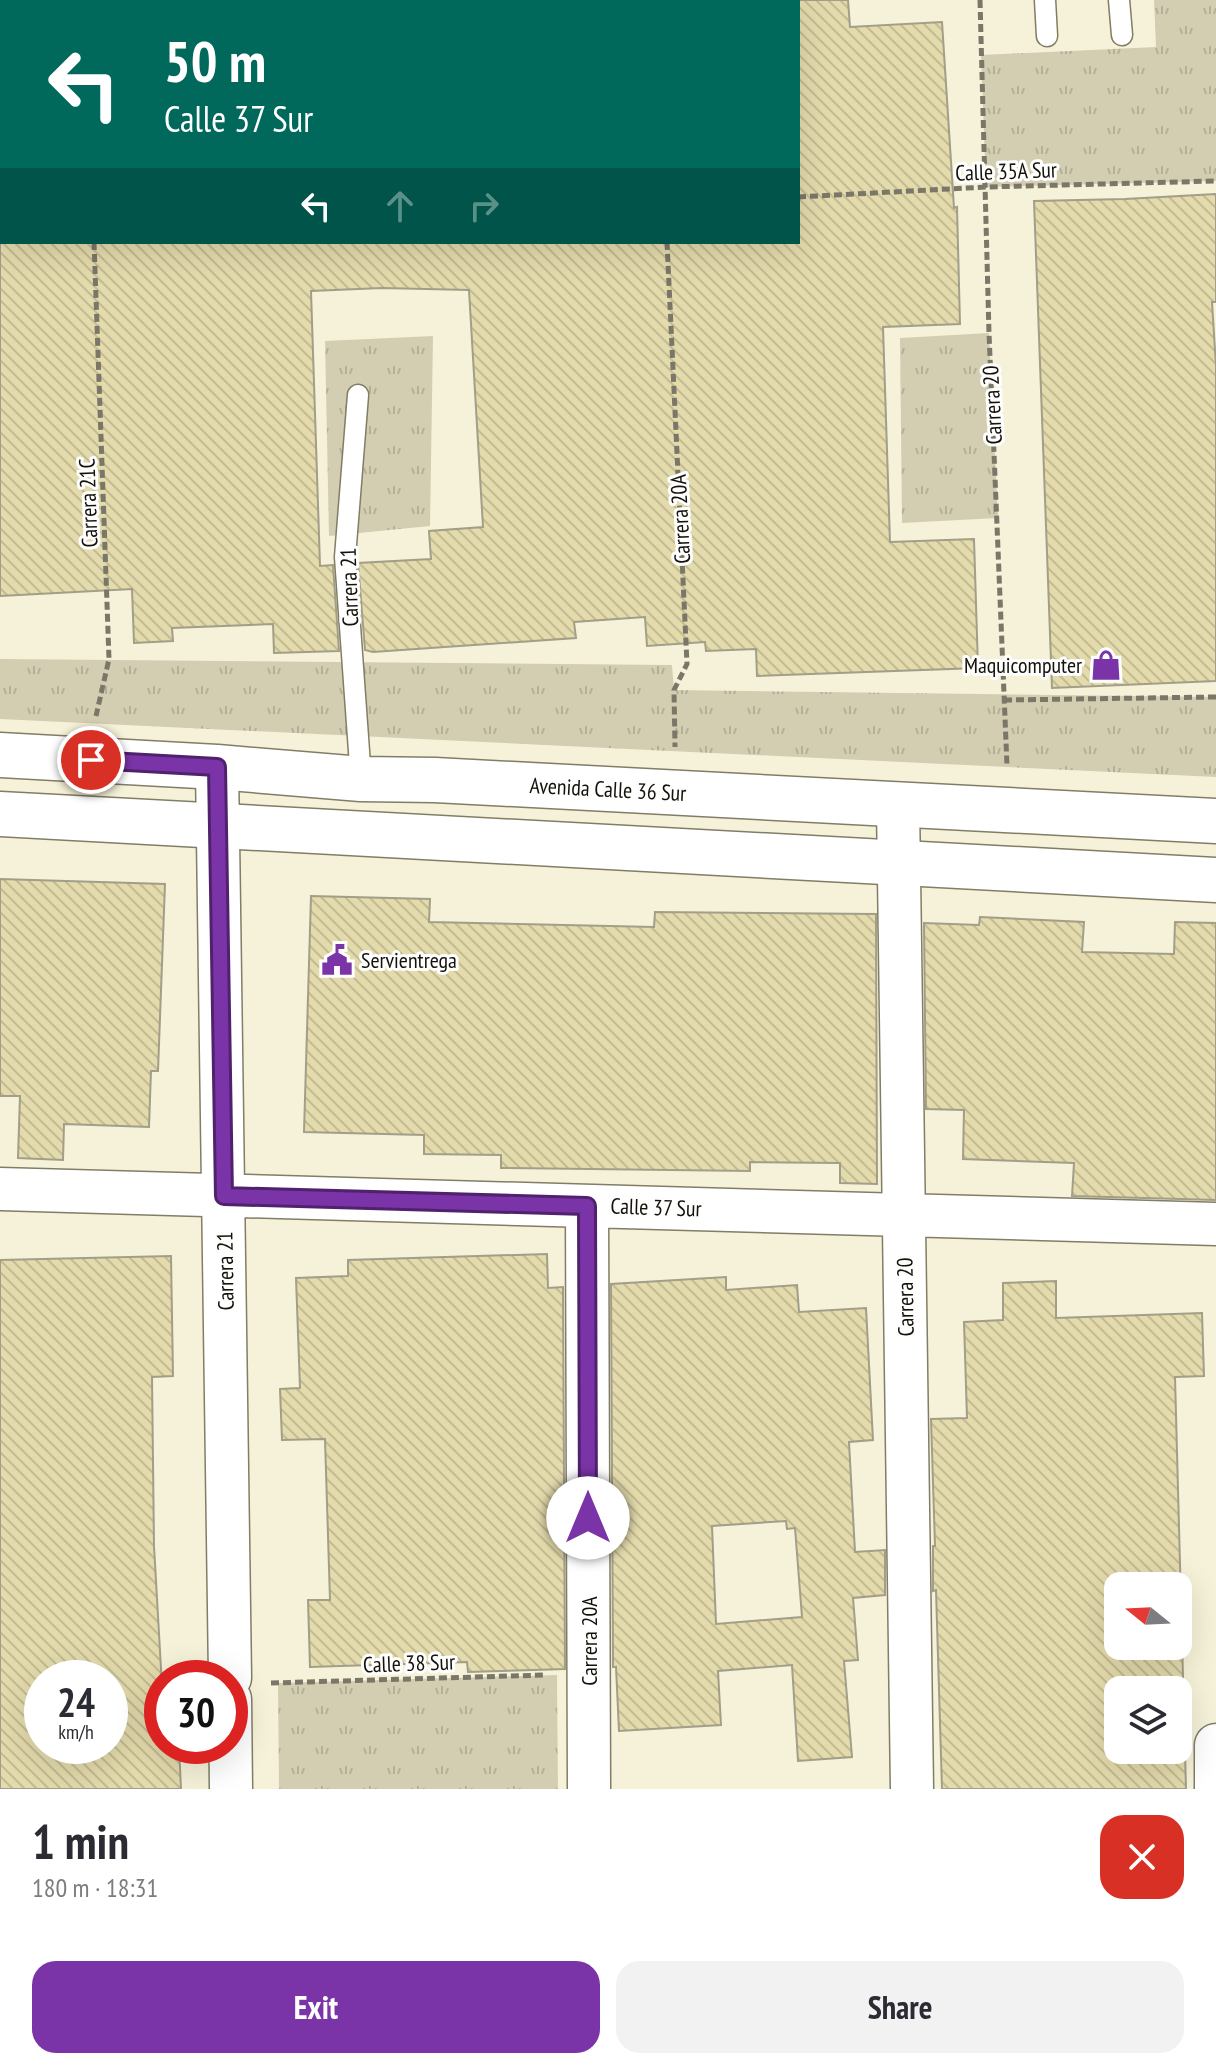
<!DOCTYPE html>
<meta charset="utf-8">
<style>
:root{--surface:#fff;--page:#f2f2f3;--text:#2b2b33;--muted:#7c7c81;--accent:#7b34a7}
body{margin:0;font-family:"PT Sans Narrow",sans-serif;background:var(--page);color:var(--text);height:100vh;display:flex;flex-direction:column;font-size:30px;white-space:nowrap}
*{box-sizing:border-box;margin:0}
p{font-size:26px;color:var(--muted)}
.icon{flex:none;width:44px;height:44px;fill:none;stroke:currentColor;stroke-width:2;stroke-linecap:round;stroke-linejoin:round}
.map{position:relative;height:1789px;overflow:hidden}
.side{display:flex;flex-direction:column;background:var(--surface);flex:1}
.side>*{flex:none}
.guide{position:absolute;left:0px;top:0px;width:800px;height:244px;box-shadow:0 8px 32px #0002;background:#00695c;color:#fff;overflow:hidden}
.needle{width:52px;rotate:288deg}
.buttons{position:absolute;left:1104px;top:1572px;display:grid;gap:16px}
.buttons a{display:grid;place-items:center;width:88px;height:88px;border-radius:16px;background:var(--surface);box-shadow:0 8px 32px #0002;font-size:40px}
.speed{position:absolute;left:24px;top:1660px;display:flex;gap:16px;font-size:40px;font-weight:700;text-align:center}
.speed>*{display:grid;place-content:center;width:104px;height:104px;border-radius:50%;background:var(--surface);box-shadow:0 8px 32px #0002;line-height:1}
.speed small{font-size:20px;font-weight:400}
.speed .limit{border:12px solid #d22;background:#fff;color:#111}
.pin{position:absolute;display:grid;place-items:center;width:68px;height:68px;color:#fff;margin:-34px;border:4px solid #fff;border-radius:50%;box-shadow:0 2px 8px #0007}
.me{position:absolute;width:88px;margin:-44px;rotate:0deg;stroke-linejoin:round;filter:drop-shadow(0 0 6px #0008)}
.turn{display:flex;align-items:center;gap:28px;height:168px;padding:0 32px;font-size:36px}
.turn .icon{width:104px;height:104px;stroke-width:2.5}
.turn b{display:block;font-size:56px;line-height:68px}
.lanes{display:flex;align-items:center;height:76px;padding:0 32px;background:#0003;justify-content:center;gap:40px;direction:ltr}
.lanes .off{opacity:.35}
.round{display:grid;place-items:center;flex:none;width:84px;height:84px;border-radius:24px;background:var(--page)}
.headline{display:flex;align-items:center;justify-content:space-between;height:136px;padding:0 32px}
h1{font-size:48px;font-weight:700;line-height:60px}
.action{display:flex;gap:16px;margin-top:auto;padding:16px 32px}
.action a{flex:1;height:92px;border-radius:24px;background:var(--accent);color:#fff;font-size:32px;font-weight:700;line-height:92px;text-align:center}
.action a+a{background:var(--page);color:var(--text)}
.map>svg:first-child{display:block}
.park{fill:url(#park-tufts)}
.building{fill:url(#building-back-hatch);stroke:#a29e87;stroke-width:2;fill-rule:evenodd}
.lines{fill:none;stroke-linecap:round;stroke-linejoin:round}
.lane-casing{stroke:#817d66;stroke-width:23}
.street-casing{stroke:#817d66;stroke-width:45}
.secondary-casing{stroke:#817d66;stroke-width:47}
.path{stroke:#7a7768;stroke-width:5;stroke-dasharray:8 4;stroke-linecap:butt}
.lane{stroke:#fff;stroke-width:20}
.street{stroke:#fff;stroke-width:42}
.secondary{stroke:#fff;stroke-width:44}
.route-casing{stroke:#50226d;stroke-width:20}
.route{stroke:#7b34a7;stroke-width:14}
.labels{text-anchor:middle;stroke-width:6;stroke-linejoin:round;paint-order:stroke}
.street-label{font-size:22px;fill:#14120a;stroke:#fefefe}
.poi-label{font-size:22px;fill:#14120a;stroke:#fefefe;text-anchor:end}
</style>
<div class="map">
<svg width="1216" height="1789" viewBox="0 0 1216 1789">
<defs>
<pattern id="park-tufts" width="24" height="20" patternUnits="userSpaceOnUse" patternTransform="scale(2)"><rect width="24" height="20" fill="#d3ceb1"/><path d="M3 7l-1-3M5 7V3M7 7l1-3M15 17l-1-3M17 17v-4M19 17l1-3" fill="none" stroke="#b4b097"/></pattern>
<pattern id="building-back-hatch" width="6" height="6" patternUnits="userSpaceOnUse" patternTransform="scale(2)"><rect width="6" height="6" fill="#e4dbac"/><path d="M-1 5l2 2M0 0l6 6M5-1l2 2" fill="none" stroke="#c3bb93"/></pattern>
</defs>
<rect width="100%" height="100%" fill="#f6f2d9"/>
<!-- park -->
<path class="park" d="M1154 0H1216V181L986 187 981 55 1156 47Z
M989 333 998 518 902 523 900 338Z
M433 336 430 526 329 536 325 341Z
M0 659 672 665 674 690 1216 697V777L0 719Z
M557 1675 558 1789H279L278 1683Z"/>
<!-- building -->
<path class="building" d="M798 0H848L850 27 942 22 954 208 957 207 960 324 883 327 890 542 974 539 978 668 757 676 756 649 706 651 705 642 647 646 645 617 574 622 576 638 373 652 365 650 358 563 431 559 429 531 483 527 469 290 382 288 311 291 320 566 333 565 339 651 274 653 273 624 172 628 173 641 134 643 132 589 0 596V242H798Z
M1216 194V302H1212L1216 366V681L1052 688 1034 201 1125 199Z
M0 879 165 884 158 1071H151L149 1127 64 1124 63 1160 18 1158 20 1096H0Z
M311 896 430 899 429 922 654 927 655 912 876 914 877 1184 840 1183V1163L750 1162V1171L501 1168V1155L424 1154V1135L304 1132Z
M980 917 1084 922 1082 952 1174 954 1175 922 1216 923V1200L1072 1196 1074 1163 963 1159 964 1110 926 1109 924 923 979 925Z
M547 1254 548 1288 563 1287 565 1669 468 1672 467 1662 310 1667 308 1600H330L325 1439 282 1440 280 1389 300 1388 296 1278 348 1276V1260Z
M171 1256 173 1376 152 1377 154 1546 162 1686V1746H179L181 1789H0V1260ZM42 1678H110V1746H42Z
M726 1277V1290L797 1285 799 1312 866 1308 873 1440 849 1442 855 1552 885 1550V1595L853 1598 858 1660 844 1661 852 1757 798 1761 792 1665 718 1671 721 1725 619 1731 616 1667H613L611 1284ZM786 1521 787 1529 795 1528 802 1617 716 1624 712 1526Z
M1056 1281V1318L1202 1313 1204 1376 1175 1377 1186 1789H942L936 1590 933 1591V1546H935L931 1419 967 1418 964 1322 1003 1320V1283ZM1118 1586H1178V1646H1118ZM1118 1690H1178V1750H1118Z"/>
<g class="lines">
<defs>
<path id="lane" d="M1045 0 1047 36
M1119 0 1122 35
M0 166H2
M358 395 345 557 361 779"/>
<path id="street" d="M0 215H2
M217 767 230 1678
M898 804 912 1789
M0 1189 1216 1224
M587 1206 589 1789
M230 1699 231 1789
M1216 1789V1745"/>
<path id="secondary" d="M0 755 217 767 361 779 435 780 1216 821
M0 814 1216 880"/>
</defs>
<!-- lane casing -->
<use href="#lane" class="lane-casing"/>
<!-- street casing -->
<use href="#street" class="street-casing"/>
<!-- secondary casing -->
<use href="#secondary" class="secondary-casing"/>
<!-- path -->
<path class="path" d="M424 0V2
M735 0V2
M980 0 989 333 1007 766
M230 2V0
M798 197 986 187 1216 181
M94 242 109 659 96 716
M667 242 687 664 674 690 675 747
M1004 700 1216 697
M271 1683 545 1675"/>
<!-- lane -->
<use href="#lane" class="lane"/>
<!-- street -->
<use href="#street" class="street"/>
<!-- secondary -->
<use href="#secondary" class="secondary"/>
</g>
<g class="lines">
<defs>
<path id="route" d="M91 760 217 767 224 1196 587 1206 588 1518"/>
</defs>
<!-- route casing -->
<use href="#route" class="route-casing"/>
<!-- route -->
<use href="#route" class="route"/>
</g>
<!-- icons -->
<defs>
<symbol id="shop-bare" viewBox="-9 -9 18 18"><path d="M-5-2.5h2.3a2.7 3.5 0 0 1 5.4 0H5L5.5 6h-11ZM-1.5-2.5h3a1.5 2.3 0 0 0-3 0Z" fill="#7b34a7" stroke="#fefefe" stroke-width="2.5" paint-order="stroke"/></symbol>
<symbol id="civic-bare" viewBox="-9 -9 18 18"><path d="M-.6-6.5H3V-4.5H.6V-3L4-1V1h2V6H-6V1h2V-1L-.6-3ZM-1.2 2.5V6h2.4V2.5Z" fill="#7b34a7" stroke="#fefefe" stroke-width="2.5" paint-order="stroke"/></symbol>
</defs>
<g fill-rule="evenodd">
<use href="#shop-bare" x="1084" y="643" width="44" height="44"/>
<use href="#civic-bare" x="315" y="938" width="44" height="44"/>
</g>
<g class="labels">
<!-- street labels -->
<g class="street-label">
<text transform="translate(1006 171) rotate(-2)" y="8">Calle 35A Sur</text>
<text transform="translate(992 405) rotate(-93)" y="8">Carrera 20</text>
<text transform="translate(88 503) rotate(-92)" y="8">Carrera 21C</text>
<text transform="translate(680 519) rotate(-93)" y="8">Carrera 20A</text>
<text transform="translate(349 587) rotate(-92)" y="8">Carrera 21</text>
<text transform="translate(608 789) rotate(3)" y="8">Avenida Calle 36 Sur</text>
<text transform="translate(656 1207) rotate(2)" y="8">Calle 37 Sur</text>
<text transform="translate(225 1271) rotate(-91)" y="8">Carrera 21</text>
<text transform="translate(905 1297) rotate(-91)" y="8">Carrera 20</text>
<text transform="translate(589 1641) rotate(-90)" y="8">Carrera 20A</text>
<text transform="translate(409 1663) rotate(-2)" y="8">Calle 38 Sur</text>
</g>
<!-- poi labels -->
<g class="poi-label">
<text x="1082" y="673">Maquicomputer</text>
<text x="361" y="968" text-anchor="start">Servientrega</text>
</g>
</g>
</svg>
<div class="buttons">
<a><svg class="needle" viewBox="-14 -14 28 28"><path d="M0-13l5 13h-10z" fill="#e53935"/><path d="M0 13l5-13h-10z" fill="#7c7c81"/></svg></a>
<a><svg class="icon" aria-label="layers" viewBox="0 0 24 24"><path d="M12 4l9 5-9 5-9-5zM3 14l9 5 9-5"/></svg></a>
</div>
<div class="speed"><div>24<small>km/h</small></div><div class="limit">30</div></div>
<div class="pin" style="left:91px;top:760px;background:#d93025"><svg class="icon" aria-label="arrive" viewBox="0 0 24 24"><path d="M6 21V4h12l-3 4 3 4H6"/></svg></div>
<svg class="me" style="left:588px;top:1518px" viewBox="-20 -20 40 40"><circle r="19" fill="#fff"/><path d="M0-13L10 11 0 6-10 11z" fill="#7b34a7"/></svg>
<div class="guide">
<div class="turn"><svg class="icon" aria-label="left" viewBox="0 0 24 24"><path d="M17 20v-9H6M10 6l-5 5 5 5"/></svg><div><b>50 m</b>Calle 37 Sur</div></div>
<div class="lanes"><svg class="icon" aria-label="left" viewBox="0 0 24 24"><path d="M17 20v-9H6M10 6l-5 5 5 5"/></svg><svg class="icon off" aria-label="ahead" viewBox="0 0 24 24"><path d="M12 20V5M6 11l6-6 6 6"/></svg><svg class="icon off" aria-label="right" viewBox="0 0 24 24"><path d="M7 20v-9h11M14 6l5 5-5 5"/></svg></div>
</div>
</div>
<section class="side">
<div class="headline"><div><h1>1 min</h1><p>180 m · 18:31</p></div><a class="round" style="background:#d93025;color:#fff"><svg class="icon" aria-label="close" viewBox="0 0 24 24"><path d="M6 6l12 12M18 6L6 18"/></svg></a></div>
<div class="action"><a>Exit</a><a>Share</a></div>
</section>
